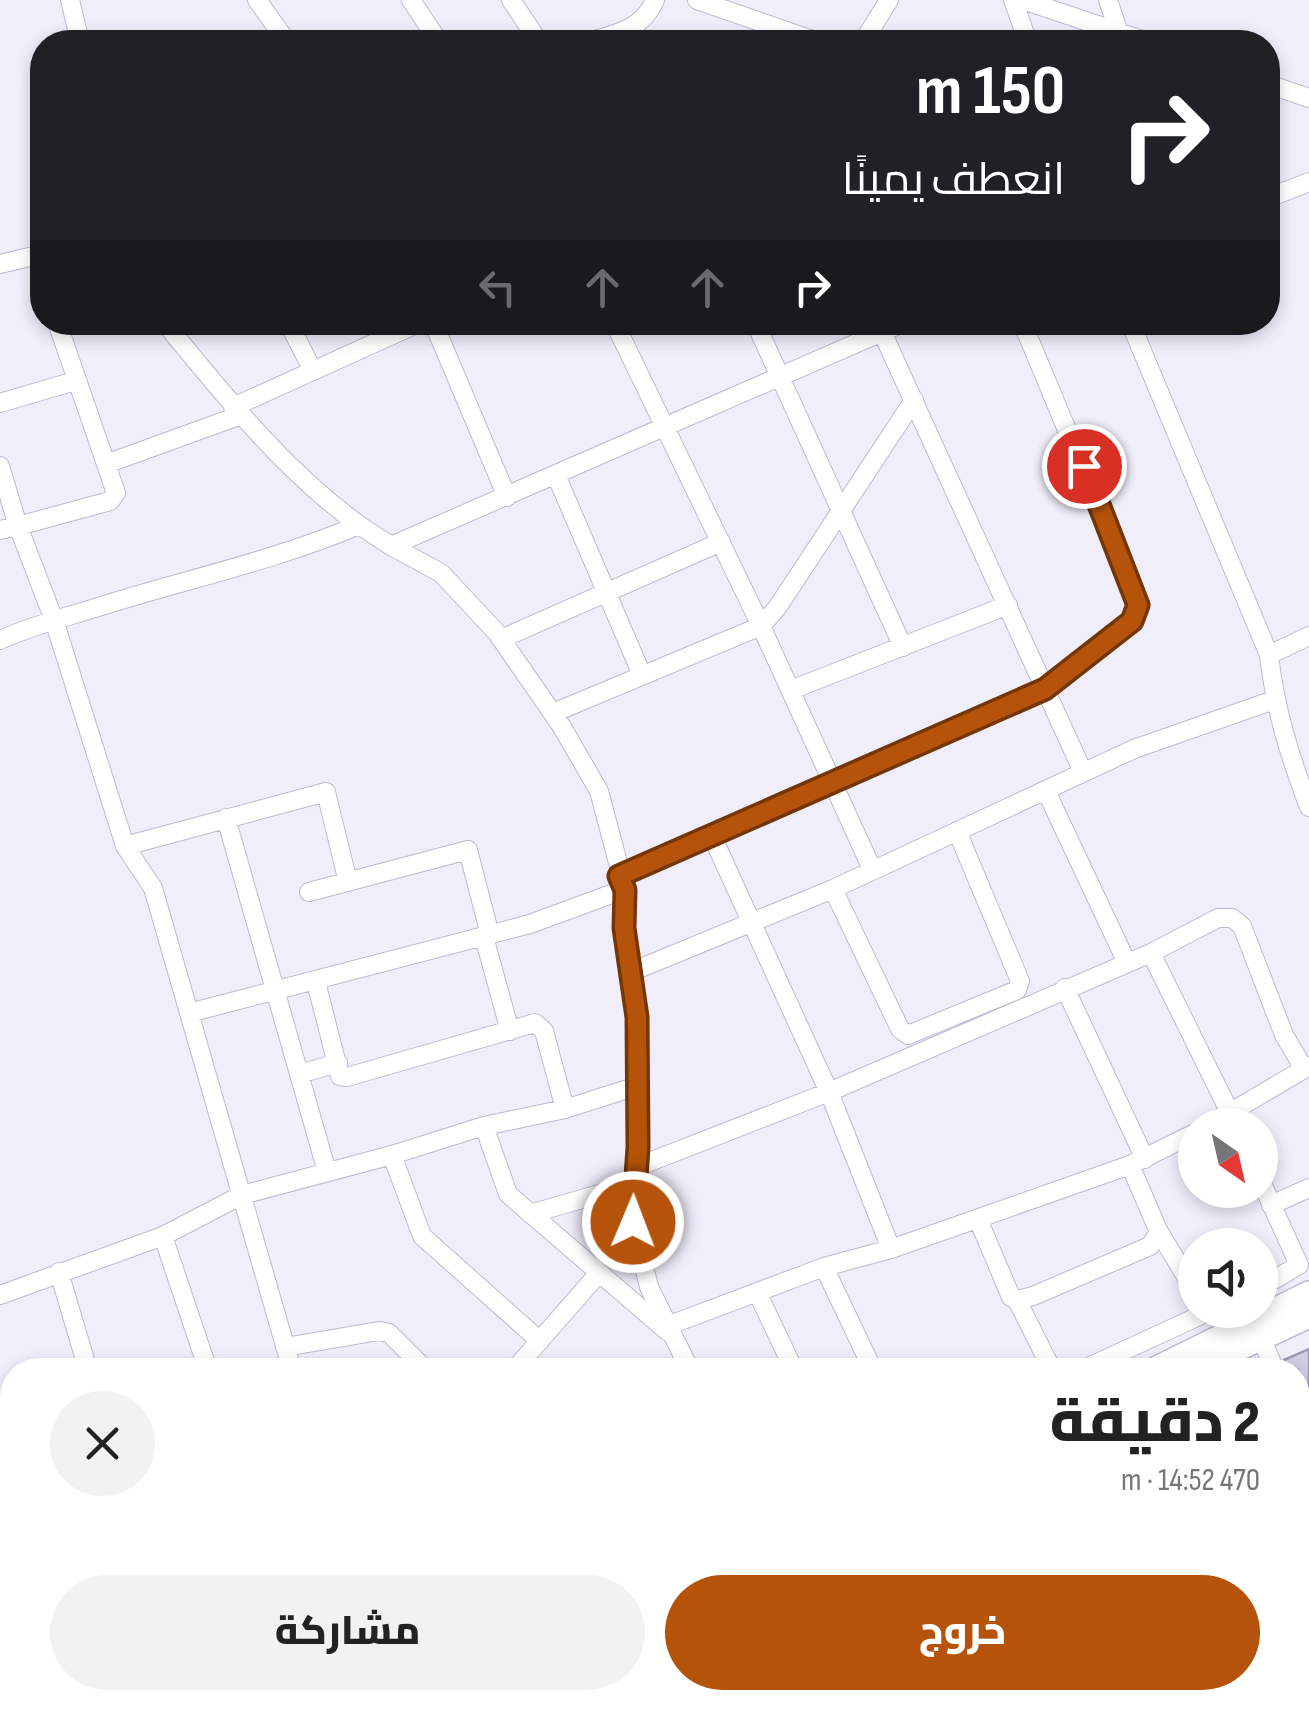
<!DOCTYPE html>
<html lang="ar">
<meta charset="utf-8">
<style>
:root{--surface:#fff;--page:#f2f2f2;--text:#222;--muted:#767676;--accent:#b45309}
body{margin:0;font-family:"Sofia Sans Condensed",Cairo,sans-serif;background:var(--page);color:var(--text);direction:rtl;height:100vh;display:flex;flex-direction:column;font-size:38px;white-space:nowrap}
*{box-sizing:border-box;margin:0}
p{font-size:32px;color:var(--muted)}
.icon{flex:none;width:55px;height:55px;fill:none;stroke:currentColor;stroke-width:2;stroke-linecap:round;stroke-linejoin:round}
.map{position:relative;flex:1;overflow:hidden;direction:ltr}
.panel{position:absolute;left:0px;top:1358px;width:1310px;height:352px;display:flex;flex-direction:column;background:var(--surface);border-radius:40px 40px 0 0;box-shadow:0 5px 15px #0003;direction:rtl}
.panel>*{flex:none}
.guide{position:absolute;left:30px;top:30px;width:1250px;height:305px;border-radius:40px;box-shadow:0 5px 15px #0003;direction:rtl;background:#202124;color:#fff;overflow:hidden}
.needle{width:65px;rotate:146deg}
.controls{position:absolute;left:1178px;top:1108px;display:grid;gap:20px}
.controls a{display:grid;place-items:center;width:100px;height:100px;border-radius:50%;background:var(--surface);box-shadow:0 5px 15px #0003;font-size:50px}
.pin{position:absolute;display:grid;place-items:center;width:85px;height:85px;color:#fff;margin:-42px;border:5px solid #fff;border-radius:50%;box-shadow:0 2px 10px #0007}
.me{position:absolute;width:110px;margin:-55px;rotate:1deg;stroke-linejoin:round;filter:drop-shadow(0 0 8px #0008)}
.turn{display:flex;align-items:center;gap:35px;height:210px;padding:0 50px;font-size:45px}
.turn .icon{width:130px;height:130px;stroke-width:2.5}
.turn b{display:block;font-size:70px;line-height:85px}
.lanes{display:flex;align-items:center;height:95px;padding:0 50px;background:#0003;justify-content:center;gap:50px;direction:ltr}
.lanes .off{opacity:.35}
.round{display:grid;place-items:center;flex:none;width:105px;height:105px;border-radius:52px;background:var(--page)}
.headline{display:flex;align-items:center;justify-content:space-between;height:170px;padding:0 50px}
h1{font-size:60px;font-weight:800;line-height:75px}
.cta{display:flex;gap:20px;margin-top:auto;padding:20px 50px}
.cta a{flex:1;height:115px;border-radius:60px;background:var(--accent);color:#fff;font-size:40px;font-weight:800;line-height:115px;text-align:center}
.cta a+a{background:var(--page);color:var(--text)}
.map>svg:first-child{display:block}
.building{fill:#d1cde4;stroke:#9d98af;stroke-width:2.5}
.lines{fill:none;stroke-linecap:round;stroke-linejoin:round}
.street-casing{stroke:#bdb9d0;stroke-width:20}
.secondary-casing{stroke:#bdb9d0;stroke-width:28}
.path{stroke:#aeacb8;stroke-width:2.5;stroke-dasharray:2.5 8;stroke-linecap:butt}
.street{stroke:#fff;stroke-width:18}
.secondary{stroke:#fff;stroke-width:25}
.route-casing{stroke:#753606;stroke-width:25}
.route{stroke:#b45309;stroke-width:18}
</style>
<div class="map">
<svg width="1309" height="1709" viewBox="0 0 1309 1709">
<rect width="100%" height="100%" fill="#f1eefc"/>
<!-- building -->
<path class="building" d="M1309 1349V1391L1298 1396V1370H1287L1284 1360Z
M1309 1459V1481L1298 1486V1464Z
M1309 1594V1616L1298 1621V1599Z
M1309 1643V1673L1298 1679V1649Z
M760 1698H806L781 1709H765Z
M949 1698H969L972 1709H925Z
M1158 1698H1190L1195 1709H1163Z"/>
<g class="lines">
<defs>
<path id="street" d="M70 0 80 42
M257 0 287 42
M411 0 439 42
M511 0 539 42
M697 0 818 42
M1013 0 1028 42
M1023 0 1148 42
M1108 0 1119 33
M508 42 535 36
M588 42C616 34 643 29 655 0
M863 42 889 0
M1268 84 1309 98
M1268 198 1309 182
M0 264 42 254
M57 322 106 464
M288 322 313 371
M433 322 507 497
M614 322 761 626 777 608 914 400
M755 322 903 647
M1130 322 1269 655C1275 709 1290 757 1309 807
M882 332 1083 772
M0 403 75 381
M233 407 421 322
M0 466 18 526 110 501 116 493 106 464 241 415
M556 475 642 675
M359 525 391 546 905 322
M0 530 18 526 54 620 125 846 153 888 292 1370
M391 546 441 573 497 633 562 727 599 791 625 889V928L637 1017 638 1147 633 1222 649 1287 690 1370
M501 639 721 542
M0 640C30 626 63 618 95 608 183 580 274 561 359 525 282 469 224 395 164 322
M1269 655 1309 636
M791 690 1008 605
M553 713 761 626 872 869
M1046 791 1127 963
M226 818 327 1172
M125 846 326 792 348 882
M619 876 1045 689 1133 621 1138 605 1124 567 1022 322
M833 889 900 1029 908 1035 1017 990 1020 981 957 831
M309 892 468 850 490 935
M484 937 510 1031
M1151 953 1236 1125
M631 972 833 889 1134 749 1274 700
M316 982 340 1076 347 1077 535 1023 544 1031 565 1109
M1065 988 1145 1159
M189 1013 530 924 625 889
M299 1074 338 1063
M1209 1125 1304 1069
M484 1126 508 1194 667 1331
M1195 1133 1130 1165 891 1249 829 1092 1151 953 1218 918H1232L1242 926 1284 1035 1304 1069 1309 1066
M392 1155 422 1236 540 1341
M634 1168 829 1092 712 836
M1260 1179 1299 1265 1260 1288
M1271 1205 1309 1188
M530 1214 634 1184
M978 1219 1011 1297 1017 1300 1033 1296 1150 1246 1159 1232 1130 1165
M1159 1232 1195 1291
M163 1236 208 1370
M59 1272 88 1370
M757 1292 794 1370
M0 1295 163 1236 242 1195 392 1155 484 1126 565 1109 637 1086
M1017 1300 1052 1370
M667 1326 824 1267
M1261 1338 1275 1370
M285 1347 379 1331 389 1333 426 1370
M514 1370 599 1273
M873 1370 824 1267 891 1249
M1082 1370 1212 1310
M1298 1422 1308 1447
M0 1489 12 1532
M1298 1504 1309 1500
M1298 1577 1309 1572
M1298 1696 1309 1695
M60 1698 64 1709
M186 1698 190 1709
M306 1698 309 1709
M981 1698 986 1709
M1076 1698 1080 1709
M398 1709 421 1698
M1096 1709 1122 1698
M1249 1709 1286 1698"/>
<path id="secondary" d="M1219 1357 1309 1315
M1155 1370 1309 1294
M833 1698 839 1709
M1219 1698 1224 1709
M461 1709 484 1698
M512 1709 534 1698"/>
</defs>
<!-- street casing -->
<use href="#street" class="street-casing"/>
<!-- secondary casing -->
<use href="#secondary" class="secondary-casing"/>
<!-- path -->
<path class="path" d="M708 1709 737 1698"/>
<!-- street -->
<use href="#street" class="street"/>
<!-- secondary -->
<use href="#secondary" class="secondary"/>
</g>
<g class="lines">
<defs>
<path id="route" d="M633 1222 638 1147 637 1017 624 928 625 890 619 876 1045 689 1132 621 1138 605 1084 466"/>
</defs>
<!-- route casing -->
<use href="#route" class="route-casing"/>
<!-- route -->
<use href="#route" class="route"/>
</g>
</svg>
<div class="controls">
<a><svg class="needle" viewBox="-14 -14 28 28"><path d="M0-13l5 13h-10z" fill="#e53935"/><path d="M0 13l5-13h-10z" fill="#767676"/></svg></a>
<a><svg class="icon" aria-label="sound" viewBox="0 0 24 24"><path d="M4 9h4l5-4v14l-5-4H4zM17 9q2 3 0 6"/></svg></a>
</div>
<div class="pin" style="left:1084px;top:466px;background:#d93025"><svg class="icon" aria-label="arrive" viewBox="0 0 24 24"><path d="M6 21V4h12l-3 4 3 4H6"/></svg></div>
<svg class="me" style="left:633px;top:1222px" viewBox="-20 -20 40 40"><circle r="17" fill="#b45309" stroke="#fff" stroke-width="3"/><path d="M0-11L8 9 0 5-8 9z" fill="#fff"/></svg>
<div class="guide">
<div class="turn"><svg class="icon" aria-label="right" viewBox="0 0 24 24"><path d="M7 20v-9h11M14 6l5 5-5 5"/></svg><div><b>150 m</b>انعطف يمينًا</div></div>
<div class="lanes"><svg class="icon off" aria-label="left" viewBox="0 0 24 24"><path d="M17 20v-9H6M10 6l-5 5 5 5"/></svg><svg class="icon off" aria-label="ahead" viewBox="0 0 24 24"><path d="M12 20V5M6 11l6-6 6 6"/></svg><svg class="icon off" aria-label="ahead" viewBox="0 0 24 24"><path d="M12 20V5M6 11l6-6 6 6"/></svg><svg class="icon" aria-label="right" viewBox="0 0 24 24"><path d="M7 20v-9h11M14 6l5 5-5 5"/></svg></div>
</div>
<section class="panel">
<div class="headline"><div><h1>2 دقيقة</h1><p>470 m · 14:52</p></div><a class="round"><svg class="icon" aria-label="close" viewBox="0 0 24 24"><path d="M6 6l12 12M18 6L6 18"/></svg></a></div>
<div class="cta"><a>خروج</a><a>مشاركة</a></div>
</section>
</div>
